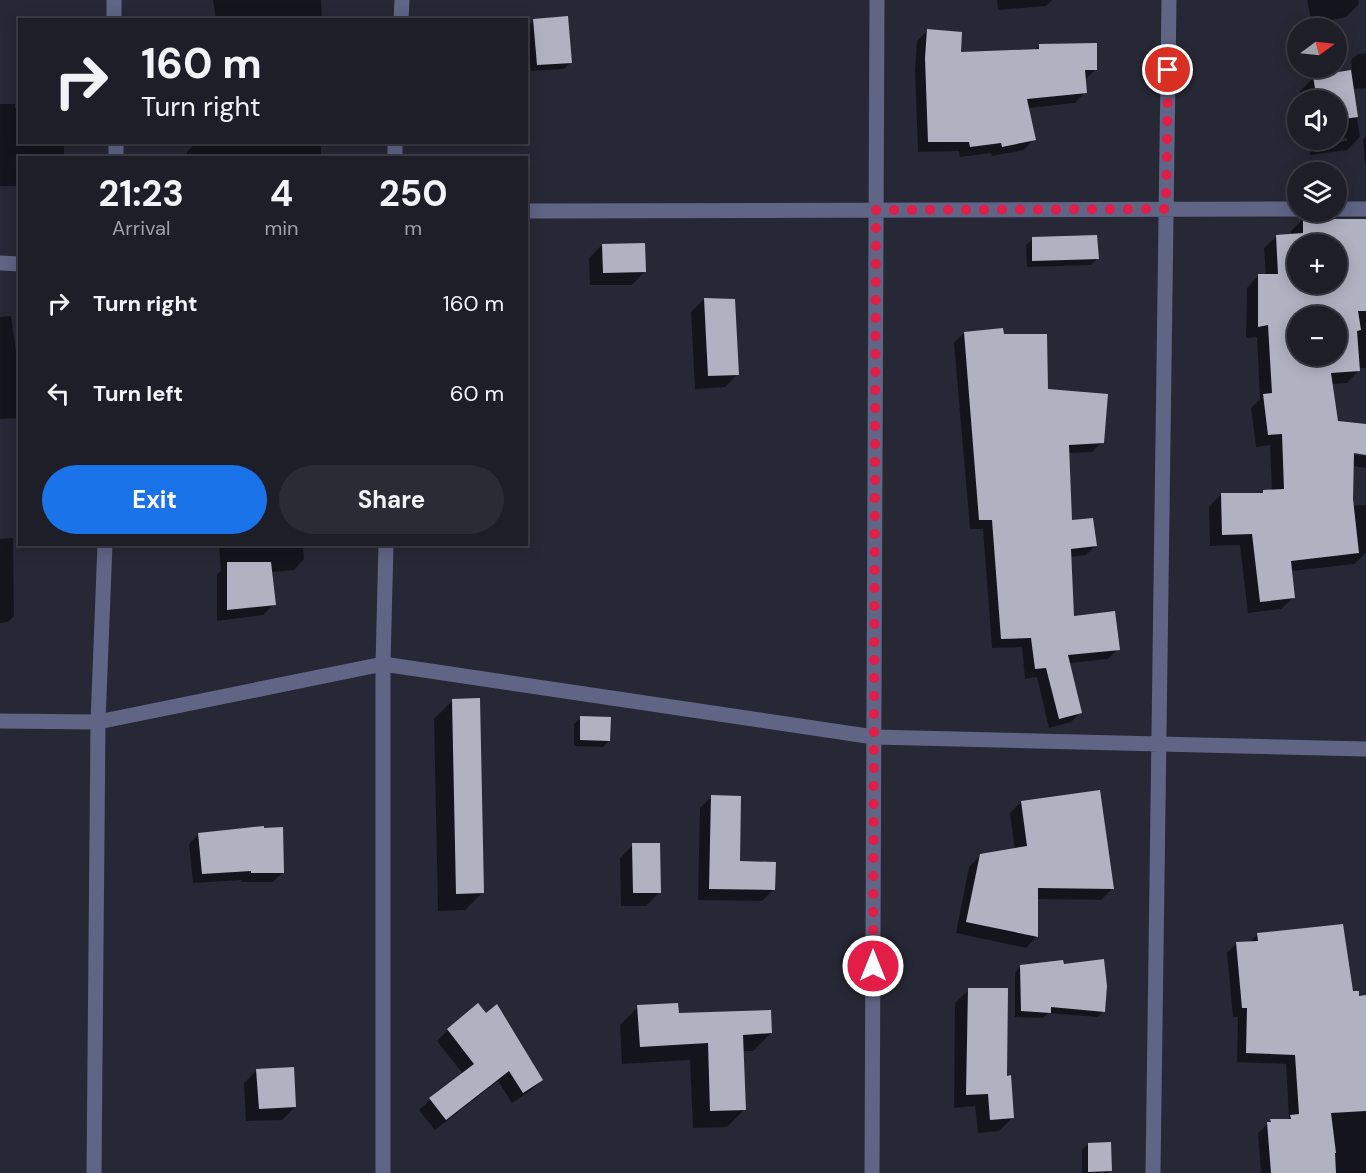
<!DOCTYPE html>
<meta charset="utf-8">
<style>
:root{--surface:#1d1e28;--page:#2a2b34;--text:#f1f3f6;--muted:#a0a2a8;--line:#3b3c45;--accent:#1a73e8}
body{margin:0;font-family:"DM Sans",sans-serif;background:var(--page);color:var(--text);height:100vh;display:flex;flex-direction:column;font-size:22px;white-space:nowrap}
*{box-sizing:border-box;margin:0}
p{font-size:20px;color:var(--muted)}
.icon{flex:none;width:33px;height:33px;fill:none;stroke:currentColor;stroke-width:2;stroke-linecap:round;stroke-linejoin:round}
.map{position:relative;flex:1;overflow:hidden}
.panel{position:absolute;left:18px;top:156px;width:510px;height:390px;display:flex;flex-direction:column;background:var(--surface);border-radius:0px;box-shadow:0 3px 15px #0003,0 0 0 2px var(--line)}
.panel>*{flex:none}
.guide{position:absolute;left:18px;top:18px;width:510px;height:126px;border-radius:0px;box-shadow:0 3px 15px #0003,0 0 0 2px var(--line);background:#1d1e28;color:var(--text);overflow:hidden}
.needle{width:39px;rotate:75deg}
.controls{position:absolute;left:1287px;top:18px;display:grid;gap:12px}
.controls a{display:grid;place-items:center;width:60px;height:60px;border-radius:50%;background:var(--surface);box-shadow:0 3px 15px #0003,0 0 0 2px var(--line);font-size:30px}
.pin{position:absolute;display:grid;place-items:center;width:51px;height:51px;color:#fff;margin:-26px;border:3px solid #fff;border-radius:50%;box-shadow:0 2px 6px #0007}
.me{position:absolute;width:66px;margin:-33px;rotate:0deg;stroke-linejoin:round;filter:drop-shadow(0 0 4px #0008)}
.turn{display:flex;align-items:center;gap:21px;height:126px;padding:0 24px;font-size:27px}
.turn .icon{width:78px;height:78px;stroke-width:2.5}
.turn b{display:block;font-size:42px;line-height:51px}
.eta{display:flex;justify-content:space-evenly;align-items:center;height:102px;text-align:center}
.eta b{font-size:36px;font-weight:700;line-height:42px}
.cta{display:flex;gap:12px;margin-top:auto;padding:12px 24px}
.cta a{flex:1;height:69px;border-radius:36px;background:var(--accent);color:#fff;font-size:24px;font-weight:700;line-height:69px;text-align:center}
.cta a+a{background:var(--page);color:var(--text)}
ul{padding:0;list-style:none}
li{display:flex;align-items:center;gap:18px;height:90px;padding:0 24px}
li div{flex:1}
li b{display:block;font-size:22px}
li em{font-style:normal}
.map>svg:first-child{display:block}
.shadow{fill:#0007;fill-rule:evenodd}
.building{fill:#b0b2c2;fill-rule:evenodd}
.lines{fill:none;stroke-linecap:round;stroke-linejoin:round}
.street{stroke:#606485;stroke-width:15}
.route{stroke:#e11d48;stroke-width:10;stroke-dasharray:0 18}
</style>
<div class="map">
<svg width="1366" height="1173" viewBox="0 0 1366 1173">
<rect width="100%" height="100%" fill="#272835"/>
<!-- shadow -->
<path class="shadow" d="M213 0H321L322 20H216Z
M997 0H1052L1046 6 998 10Z
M1307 0H1358L1359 4 1346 17 1312 24Z
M533 21 571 62 564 69 531 71 527 27Z
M927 31 959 54 1034 51 1039 45 1096 69 1085 80V92L1075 103 1028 108 1034 139 1024 150 992 156 991 153 960 157 959 151 918 152 915 69 917 41Z
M1366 53V88L1352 89 1360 137 1347 150 1310 155 1308 140H1335L1316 142V145L1347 141V138L1336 139V100H1302L1300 91 1314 77 1352 71 1351 60 1358 54Z
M0 104H15V108L20 107V142H64V158H20V186H0Z
M1366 136V163H1365L1363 140Z
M196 142H321V158H187V152Z
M1307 215 1336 220H1366V368H1359V370L1347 383 1331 384 1337 422 1366 426V453L1347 451V454L1366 456V468L1352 466 1351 506 1366 505V553L1354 564 1291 571 1294 597 1281 609 1248 613 1240 545 1210 546 1209 507 1221 494H1261L1264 492 1272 491 1270 445 1256 447 1251 408 1260 399 1257 337 1246 338 1247 288 1259 275 1266 276 1264 248 1277 236 1291 235V231ZM1298 244H1336V284H1298ZM1298 316H1336V356H1298Z
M1033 239 1097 259 1091 265 1027 267 1026 245Z
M602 245 645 271 632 285H590L589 258Z
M704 299 738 374 725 387 695 389 691 312Z
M11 316 20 380V418L0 419V317Z
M964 333 1002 336 1047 391 1102 442 1092 452 1068 453 1071 521 1095 546 1086 555 1070 557 1073 617 1118 649 1108 659 1069 663 1081 712 1071 722 1049 728 1037 677 1025 679 1022 647 992 648 983 529H970L954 343Z
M13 538 14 616 8 622 0 623V539Z
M219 544H303L304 559 294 570 271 572 274 604 263 615 217 621V574L221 571Z
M452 701 483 892 465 910 438 911 434 719Z
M581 718 609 741 603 747 574 746V724Z
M712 796 738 862 774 889 762 901 698 900 700 808Z
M1021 802 1112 889 1101 900 1036 899 1037 936 1026 948 956 933 969 867 981 855 1015 850 1010 813Z
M198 835 282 873 273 882H242V880L193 883 189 844Z
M633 845 659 893 646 906H621L620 858Z
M1258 934 1358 997 1366 996V1173H1261L1258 1133 1271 1121 1286 1120 1289 1118 1286 1064 1237 1062 1238 1017H1233L1227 953 1236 944 1249 943Z
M1021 966 1104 1011 1097 1017 1048 1013 1043 1018 1015 1017V973Z
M969 990 1005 1077 1012 1118 999 1131 978 1133 975 1106 954 1108 955 1003Z
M638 1007 771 1033 753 1051H742L744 1110 727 1127 693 1128 690 1060 622 1064 620 1025Z
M448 1030 542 1080 531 1090 512 1103 498 1081 435 1130 419 1110 430 1100 463 1074 437 1041Z
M257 1070 295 1107 282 1120 246 1121 244 1083Z
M1088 1144 1110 1171 1108 1173H1082V1150Z"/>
<!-- building -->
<path class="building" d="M568 16 572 63 537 65 533 19Z
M927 29 962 32 961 52 1039 49V44L1097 43V70H1085L1087 93 1027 99 1036 140 1002 147 1001 143 970 147 969 142H928L925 58Z
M1351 70 1358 117 1336 120V100H1317L1313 76Z
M1306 214H1327L1331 217 1335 219H1366V311H1358L1361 330 1357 331 1360 371 1331 373 1338 421 1366 424V455L1354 453 1353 499 1359 553 1291 561 1295 598 1260 602 1252 534 1222 535 1221 493H1263V490L1284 489 1282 434 1268 435 1263 394 1272 393 1268 325 1258 327V274H1278L1276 235 1303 233V217ZM1298 244H1336V284H1298ZM1298 316H1336V356H1298Z
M1097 235 1099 259 1032 261V237Z
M645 243 646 272 603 273 602 244Z
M704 298 735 299 739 375 708 376Z
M1003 328 1004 334H1047L1048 389 1108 394 1104 443 1069 445 1072 520 1093 518 1097 546 1071 549 1074 616 1115 611 1120 650 1068 655 1082 713 1059 719 1046 668 1035 669 1031 638 1001 639 992 520H979L964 332Z
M227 562H271L276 605 227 610Z
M480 698 484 893 456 894 452 699Z
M580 716 611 717 610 741 580 740Z
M1100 790 1114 889 1038 888V937L966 922 980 854 1027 846 1021 801Z
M711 795 741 796 740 861 776 862 775 890 709 889Z
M264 826V828L283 827 284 873H251V871L202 874 198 833Z
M632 843H660L661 893H633Z
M1343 924 1353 991H1359V996L1366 995V1111L1331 1113 1336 1153H1335L1336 1173H1271L1267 1122H1271L1270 1119H1291L1290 1115 1299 1114 1295 1055 1246 1053 1247 1008H1242L1236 942 1258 941 1257 933Z
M1104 959 1107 986 1105 1012 1051 1007V1013L1021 1011 1020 965 1063 960 1064 964Z
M968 988H1008L1007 1076 1011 1075 1014 1118 990 1120 988 1094 966 1095Z
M478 1003 486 1013 497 1004 543 1080 523 1093 509 1071 446 1120 429 1098 474 1064 447 1029Z
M678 1003 679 1013 771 1010 772 1033 743 1035 746 1110 710 1111 708 1043 640 1047 637 1005Z
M294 1067 296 1107 259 1109 256 1069Z
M1111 1142 1112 1171 1088 1172V1143Z"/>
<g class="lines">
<!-- street -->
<path class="street" d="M114 0V20
M401 20 402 0
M116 142V158
M395 158V142
M1336 209H1366
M526 211 1298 209
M0 263 20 264
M0 721 98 722 383 664 874 737 1366 749
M94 1173 98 722 105 544
M383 1173V664L386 544
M872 1173 877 0
M1153 1173 1169 0"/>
</g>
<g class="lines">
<!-- route -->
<path class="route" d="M873 966 876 210 1166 209 1168 70"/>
</g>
</svg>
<div class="controls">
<a><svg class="needle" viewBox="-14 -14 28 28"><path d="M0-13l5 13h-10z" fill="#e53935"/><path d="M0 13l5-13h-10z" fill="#a0a2a8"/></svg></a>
<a><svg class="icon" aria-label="sound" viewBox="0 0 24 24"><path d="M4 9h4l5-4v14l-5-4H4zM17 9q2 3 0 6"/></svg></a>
<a><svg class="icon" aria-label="layers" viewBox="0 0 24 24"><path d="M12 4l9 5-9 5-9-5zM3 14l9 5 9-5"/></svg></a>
<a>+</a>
<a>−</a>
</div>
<div class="pin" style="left:1168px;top:70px;background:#d93025"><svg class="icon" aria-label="arrive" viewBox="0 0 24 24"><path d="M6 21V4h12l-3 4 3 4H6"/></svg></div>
<svg class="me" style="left:873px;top:966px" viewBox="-20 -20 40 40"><circle r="17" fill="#e11d48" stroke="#fff" stroke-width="3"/><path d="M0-11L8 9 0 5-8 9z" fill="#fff"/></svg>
<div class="guide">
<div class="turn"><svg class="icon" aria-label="right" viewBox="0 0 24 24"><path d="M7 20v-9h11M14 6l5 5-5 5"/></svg><div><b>160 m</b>Turn right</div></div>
</div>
<section class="panel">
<div class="eta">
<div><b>21:23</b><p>Arrival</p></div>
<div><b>4</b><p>min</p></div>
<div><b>250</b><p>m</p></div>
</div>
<ul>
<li><svg class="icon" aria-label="right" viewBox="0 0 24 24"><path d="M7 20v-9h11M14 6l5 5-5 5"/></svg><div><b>Turn right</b></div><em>160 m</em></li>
<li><svg class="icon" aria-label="left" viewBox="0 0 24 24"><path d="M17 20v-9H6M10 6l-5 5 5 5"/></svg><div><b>Turn left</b></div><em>60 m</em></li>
</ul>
<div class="cta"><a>Exit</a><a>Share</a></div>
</section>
</div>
